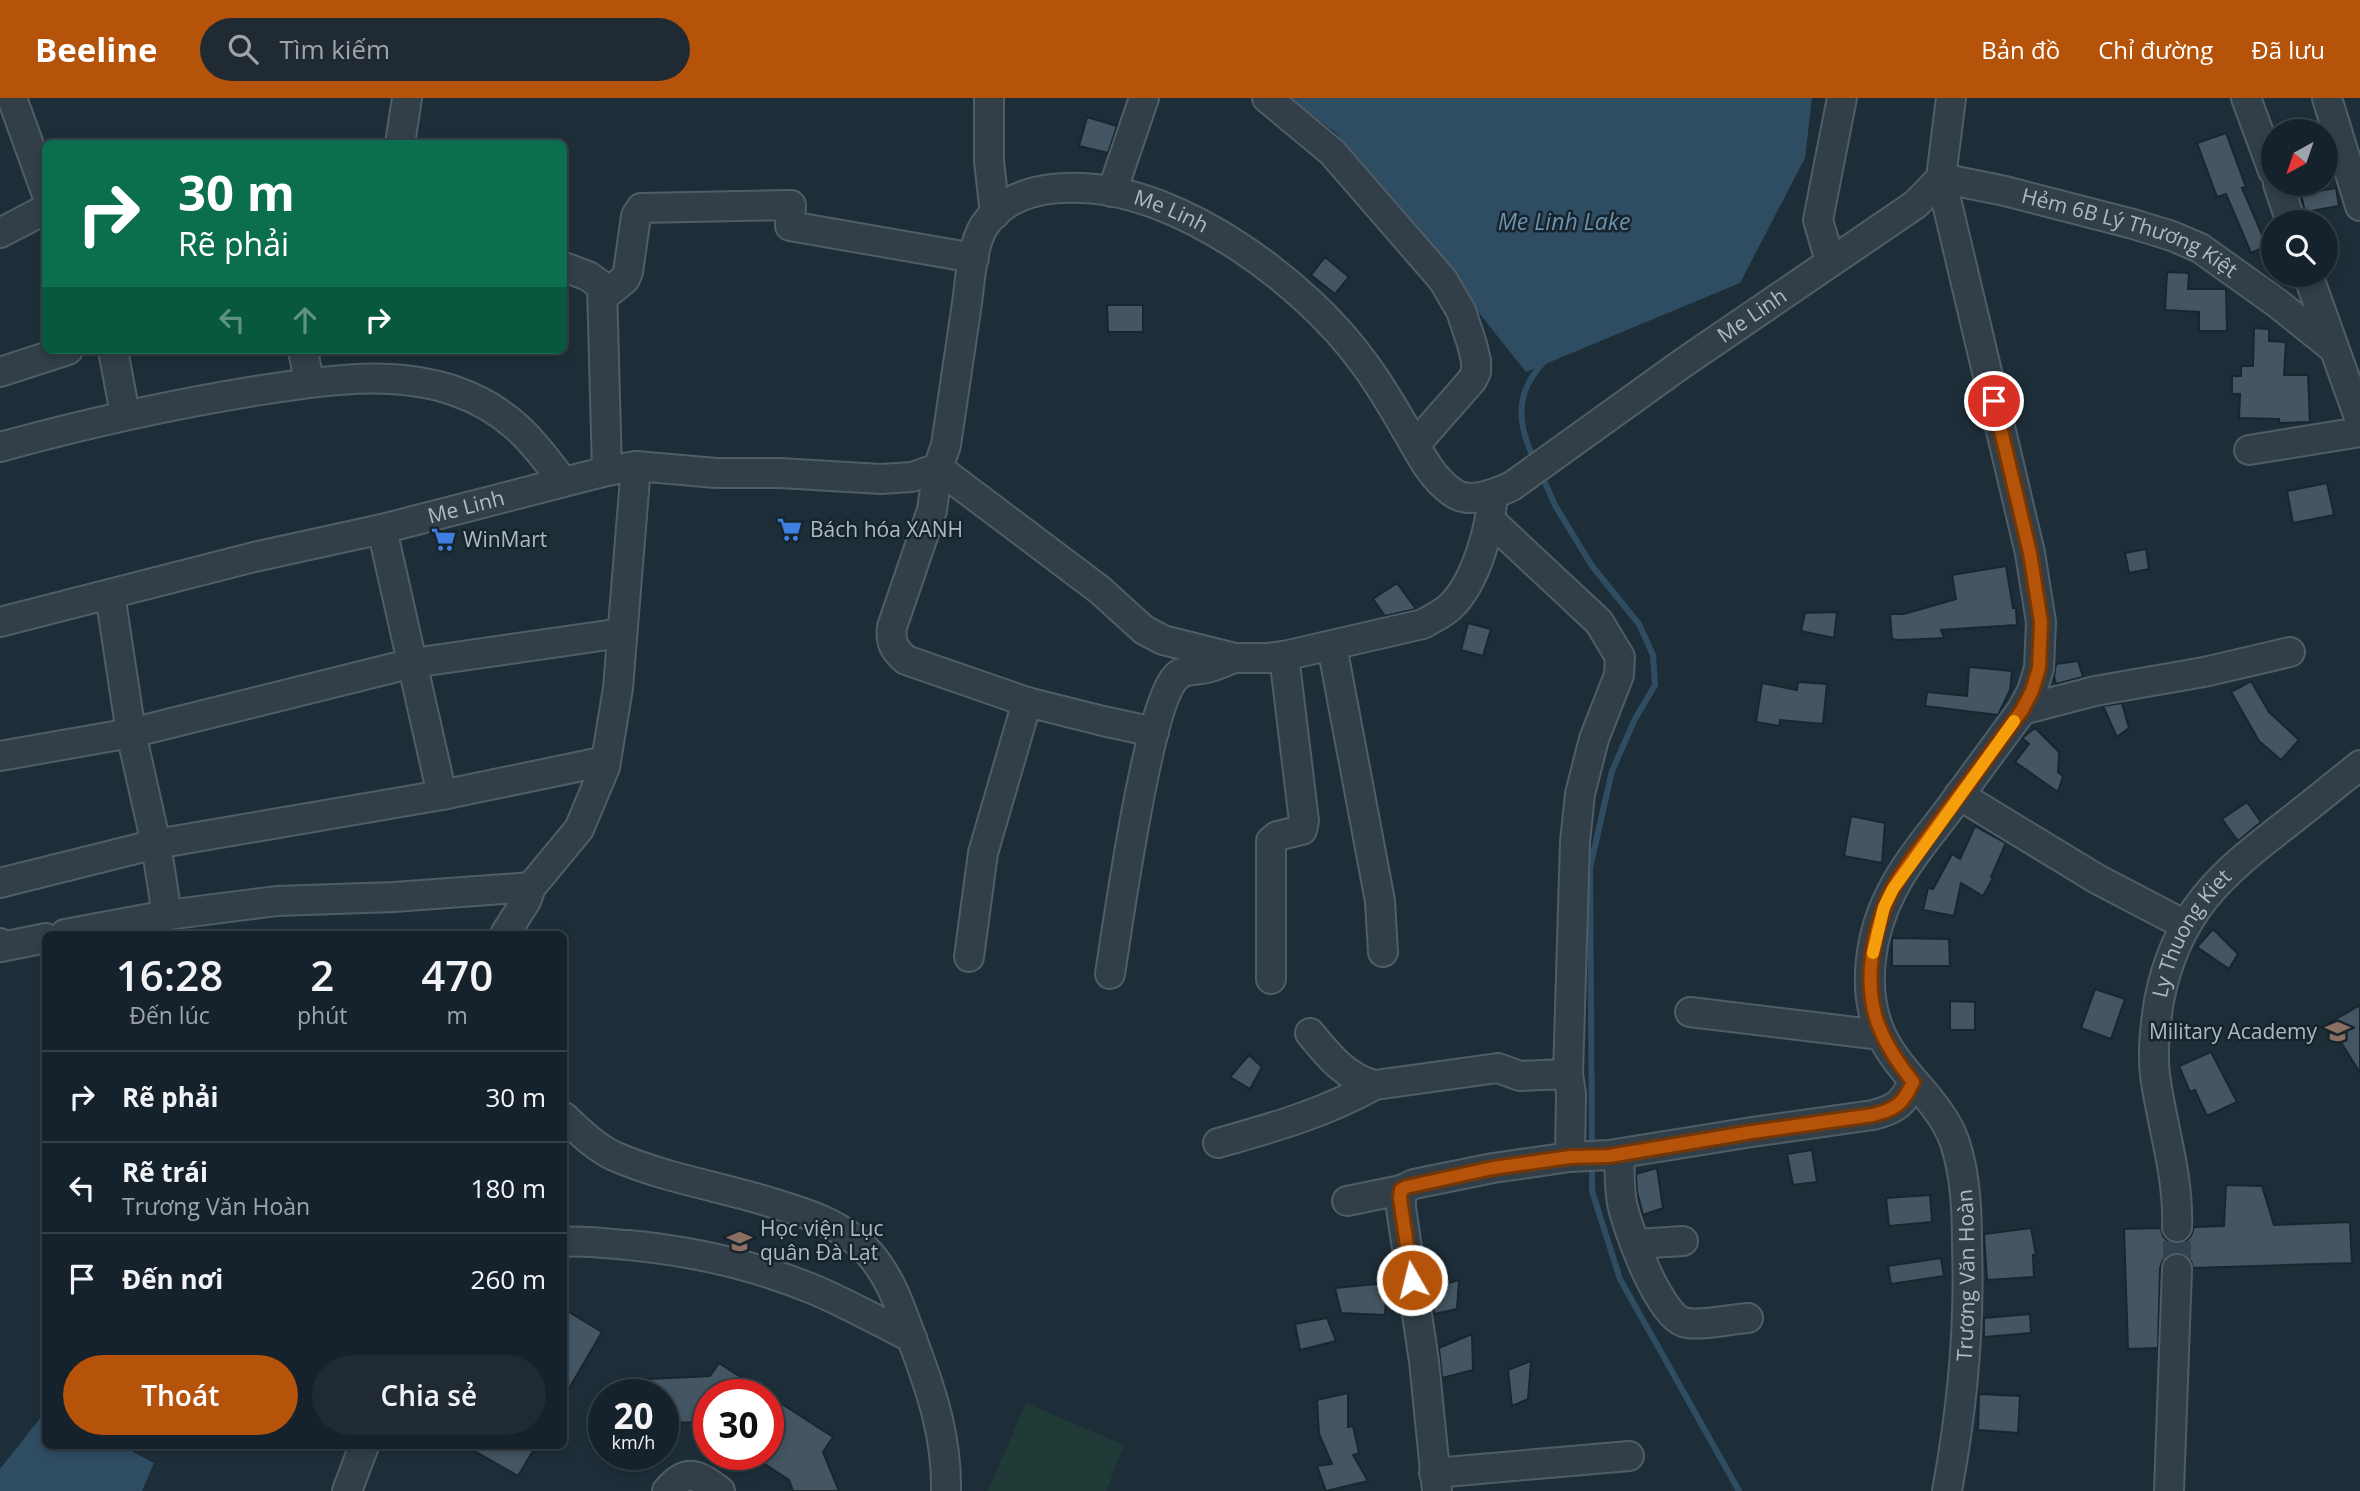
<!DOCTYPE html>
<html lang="vi">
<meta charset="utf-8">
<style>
:root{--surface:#16222b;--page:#1f2a33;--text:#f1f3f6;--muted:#9ea4a9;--line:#353f47;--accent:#b45309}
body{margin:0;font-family:"Open Sans",sans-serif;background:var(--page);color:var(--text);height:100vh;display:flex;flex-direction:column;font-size:26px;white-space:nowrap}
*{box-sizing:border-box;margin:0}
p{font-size:23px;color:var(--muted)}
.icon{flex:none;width:38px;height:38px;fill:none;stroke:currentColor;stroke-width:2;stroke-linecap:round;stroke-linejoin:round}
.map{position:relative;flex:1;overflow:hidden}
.sheet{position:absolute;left:42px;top:833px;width:525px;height:518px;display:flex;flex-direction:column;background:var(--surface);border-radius:10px;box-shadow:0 4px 10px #0003,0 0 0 2px var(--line)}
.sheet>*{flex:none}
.banner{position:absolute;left:42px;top:42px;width:525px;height:214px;border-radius:10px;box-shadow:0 4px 10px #0003,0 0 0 2px var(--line);background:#0b6e4f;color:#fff;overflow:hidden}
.needle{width:46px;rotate:220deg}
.fabs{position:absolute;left:2261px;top:21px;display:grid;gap:14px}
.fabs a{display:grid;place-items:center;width:77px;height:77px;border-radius:50%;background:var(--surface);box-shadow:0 4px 10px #0003,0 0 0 2px var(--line);font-size:35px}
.speed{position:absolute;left:588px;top:1281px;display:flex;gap:14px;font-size:35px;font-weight:700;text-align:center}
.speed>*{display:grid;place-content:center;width:91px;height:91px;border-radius:50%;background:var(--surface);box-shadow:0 4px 10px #0003,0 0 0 2px var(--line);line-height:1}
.speed small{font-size:18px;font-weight:400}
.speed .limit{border:10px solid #d22;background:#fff;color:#111}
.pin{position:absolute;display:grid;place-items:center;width:60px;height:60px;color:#fff;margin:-30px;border:4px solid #fff;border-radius:50%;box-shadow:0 2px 7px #0007}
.me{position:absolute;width:77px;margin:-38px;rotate:352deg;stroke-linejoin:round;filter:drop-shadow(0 0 5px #0008)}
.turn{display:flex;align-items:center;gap:24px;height:147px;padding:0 21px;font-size:32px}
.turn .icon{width:91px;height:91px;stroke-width:2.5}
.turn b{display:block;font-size:49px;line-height:60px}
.lanes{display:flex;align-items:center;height:66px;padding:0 21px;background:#0003;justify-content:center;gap:35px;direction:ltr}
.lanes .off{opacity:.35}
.eta{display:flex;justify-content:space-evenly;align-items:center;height:119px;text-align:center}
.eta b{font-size:42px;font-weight:600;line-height:49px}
.primary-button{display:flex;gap:14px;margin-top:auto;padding:14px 21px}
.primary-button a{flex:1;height:80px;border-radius:42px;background:var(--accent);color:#fff;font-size:28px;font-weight:600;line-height:80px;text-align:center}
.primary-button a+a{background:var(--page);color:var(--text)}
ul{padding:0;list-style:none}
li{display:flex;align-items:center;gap:21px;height:91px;padding:0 21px;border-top:2px solid var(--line)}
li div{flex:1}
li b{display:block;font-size:26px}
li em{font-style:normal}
header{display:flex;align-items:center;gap:42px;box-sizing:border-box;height:98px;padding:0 35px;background:var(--accent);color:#fff}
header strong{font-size:33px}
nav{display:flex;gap:38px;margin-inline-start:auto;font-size:24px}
.search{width:490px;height:63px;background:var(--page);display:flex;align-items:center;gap:18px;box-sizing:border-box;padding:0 24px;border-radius:38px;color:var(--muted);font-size:26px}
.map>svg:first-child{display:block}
.green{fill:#203a38}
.water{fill:#2f4d62}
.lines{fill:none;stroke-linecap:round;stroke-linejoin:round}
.stream{stroke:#2f4d62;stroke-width:6}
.building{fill:#445663;stroke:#19262f;stroke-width:2}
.minor-tunnel{stroke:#33434e;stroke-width:28;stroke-dasharray:28 14;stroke-linecap:butt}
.minor-casing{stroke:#4f5d67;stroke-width:32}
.minor{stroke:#323f49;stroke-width:28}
.route-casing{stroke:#753606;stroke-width:18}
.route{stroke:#b45309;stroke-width:12}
.slow{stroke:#f59e0b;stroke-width:12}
.labels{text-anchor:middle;stroke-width:5;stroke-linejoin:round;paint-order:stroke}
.street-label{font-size:21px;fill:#acbac6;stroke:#17242d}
.poi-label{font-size:21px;fill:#acbac6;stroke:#17242d;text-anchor:start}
.water-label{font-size:23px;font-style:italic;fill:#6992ad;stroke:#17242d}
</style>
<header>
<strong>Beeline</strong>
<div class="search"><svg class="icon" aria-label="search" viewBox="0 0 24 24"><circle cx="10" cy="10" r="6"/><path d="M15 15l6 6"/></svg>Tìm kiếm</div>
<nav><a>Bản đồ</a><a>Chỉ đường</a><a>Đã lưu</a></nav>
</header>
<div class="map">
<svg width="2360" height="1393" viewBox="0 0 2360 1393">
<rect width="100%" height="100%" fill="#1e2e39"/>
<!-- green -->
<path class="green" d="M1026 1305 1124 1347 1106 1393H988Z"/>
<!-- water -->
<path class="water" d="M1290 0H1812L1805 60 1740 185 1526 274 1336 35Z
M45 1314 46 1348H122L154 1365 142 1393H0V1371Z"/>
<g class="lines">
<!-- stream -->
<path class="stream" d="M1535 363C1517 326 1514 295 1544 264
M1541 376 1556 409 1592 468 1639 526 1653 557 1655 587 1635 621 1612 673 1590 770 1592 1050
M1592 1065V1093L1620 1181 1739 1393"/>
</g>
<!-- building -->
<path class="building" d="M1087 19 1117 28 1108 55 1079 48Z
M2226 35 2246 89 2242 90 2267 148 2251 155 2226 96 2217 99 2197 45Z
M2336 90 2339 108 2305 114 2301 96Z
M1325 159 1349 179 1335 196 1311 177Z
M2167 174 2189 175 2188 191H2226L2227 233H2199V214L2165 212Z
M1107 207H1143V234H1108Z
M2254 230 2269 231V243L2286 244 2284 277H2308L2310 324 2279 325V321L2239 320 2240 296H2232V278H2241V268H2253Z
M2327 385 2334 417 2293 425 2287 393Z
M2146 451 2149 471 2129 475 2125 455Z
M2006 468 2013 510H2016L2017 527 1941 532 1944 540 1900 542 1892 541 1890 516H1904L1956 501 1952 477Z
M1397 485 1416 511 1385 518 1373 501Z
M1837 514 1834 540 1801 533 1805 515Z
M1468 525 1491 531 1483 558 1461 552Z
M2078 563 2083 579 2056 586 2054 578 2056 566Z
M1969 569 2012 573 2010 592 1998 617 1925 608 1927 594 1967 598Z
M2251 583 2269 614 2299 642 2281 662 2259 643 2231 594Z
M1798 584 1827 586 1823 626 1780 622 1779 628 1756 624 1762 585 1797 592Z
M2122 605 2129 630 2117 639 2103 608Z
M2035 630 2059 654 2058 674 2063 678 2058 694 2015 664 2029 646 2022 640Z
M2247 704 2261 724 2238 743 2222 721Z
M1851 718 1885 725 1882 765 1844 758Z
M1975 728 2006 745 1991 779 1993 780 1983 798 1961 785 1954 818 1923 812 1928 790 1933 791 1952 756 1960 761Z
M2213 831 2238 856 2229 871 2197 849Z
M1892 840 1949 841 1950 868H1892Z
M2095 891 2125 901 2111 941 2081 930Z
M1950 903 1975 904V932H1950Z
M2360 907V975L2329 925Z
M2211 954 2237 1004 2207 1018 2195 992 2190 994 2179 968Z
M1249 957 1262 969 1250 991 1230 979Z
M1812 1052 1817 1084 1793 1087 1787 1056Z
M1657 1070 1663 1110 1643 1117 1637 1094 1636 1076Z
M2226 1087 2262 1088 2274 1127 2350 1124 2352 1165 2193 1170 2191 1163 2185 1157 2178 1154 2170 1156 2163 1162 2160 1170 2158 1250 2128 1251 2124 1131 2161 1130 2163 1138 2168 1143 2178 1146 2186 1143 2191 1138 2194 1129 2224 1128Z
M1930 1097 1932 1124 1889 1128 1886 1100Z
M2031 1130 2036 1157H2033L2034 1179 1987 1182 1984 1136Z
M1941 1160 1944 1178 1891 1186 1888 1168Z
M1459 1182 1457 1211 1434 1216 1430 1190Z
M1387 1185 1385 1217 1341 1215 1335 1190Z
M564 1211 602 1234 564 1299Z
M2030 1216 2031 1235 1984 1239V1220Z
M1327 1220 1336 1243 1300 1252 1295 1226Z
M1472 1236 1473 1272 1442 1280 1439 1250Z
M1531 1263 1528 1301 1512 1308 1508 1272Z
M719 1265 768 1297H709V1324L663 1325V1297H628V1282L710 1278Z
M1348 1295V1329L1353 1328 1359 1355 1353 1357 1368 1383 1326 1393 1317 1368 1332 1366 1319 1336 1317 1302Z
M1979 1296 2020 1298 2018 1335 1978 1332Z
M768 1297 833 1339 823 1354 839 1393H793L789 1382 749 1356H768Z
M466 1348H536L518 1378Z"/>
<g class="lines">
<!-- minor-tunnel -->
<path class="minor-tunnel" d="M2177 1171V1129"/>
<defs>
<g id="minor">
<path d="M12 0 46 94"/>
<path d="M989 0V63L995 116"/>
<path d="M1267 0 1332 54 1443 182 1461 213 1472 246 1476 263V274L1472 282 1415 347"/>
<path d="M2246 0 2273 73"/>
<path d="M2327 0 2360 108"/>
<path d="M400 46 407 0"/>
<path d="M2278 86 2291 124"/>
<path d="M1112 94 1144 0"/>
<path d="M0 135 46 111"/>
<path d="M1830 163 1818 122 1842 0"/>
<path d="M564 169 588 178 602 188 607 373"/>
<path d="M2308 177 2360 322"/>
<path d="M604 198 625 181 628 174 636 118 641 110 791 107 790 128 974 160"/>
<path d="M113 252 125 316"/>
<path d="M303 252 309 284"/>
<path d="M0 274 68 252"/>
<path d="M0 349C84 326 168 307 255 293 320 283 391 271 455 293 507 311 532 341 563 384"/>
<path d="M2249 352 2360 334"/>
<path d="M1491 423 1599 524 1620 559 1619 577 1594 641 1580 696 1575 744 1568 976"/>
<path d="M382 431 442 697"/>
<path d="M110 496 131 635 156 746 167 817"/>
<path id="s1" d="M0 524 254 459 382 431 607 373 636 368 716 375H780L881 381 912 379 938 370 946 347C953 299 960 252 967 205 970 183 972 147 984 128 1006 95 1047 88 1083 90 1183 94 1306 185 1363 264 1380 286 1394 311 1408 335 1421 357 1431 379 1452 394 1469 407 1495 396 1512 388L1683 265 1916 106 1941 80 1951 0"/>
<path d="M1332 548 1380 803 1383 854"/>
<path d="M2022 612 2095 593 2204 574 2290 554"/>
<path d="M1154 634 1103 623 1027 604 906 562C894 552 890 544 892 529L932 412 938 370 1100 492 1144 532 1163 542 1235 560H1267L1284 558 1423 526C1433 520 1443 516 1451 508 1476 484 1490 431 1493 397"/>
<path d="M0 658 131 635 413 565 622 535"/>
<path d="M1959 697 2097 781 2185 827"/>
<path d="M0 785 156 746 442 697 606 663"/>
<path d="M65 836 167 817 277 803 394 799 531 789"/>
<path d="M505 836 526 803 531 789 579 731 605 669 618 590 636 368"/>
<path d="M0 845 1 849 46 840"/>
<path d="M969 859 983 755 1027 604"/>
<path d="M1110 876C1118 826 1148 604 1177 578 1185 570 1197 573 1207 570 1216 568 1224 564 1232 561"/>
<path d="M1271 881V743L1277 738 1302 732 1304 723 1284 558"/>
<path d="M1690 914 1881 937"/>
<path d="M1310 935C1327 956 1347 981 1375 987L1498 970 1520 978 1568 976 1571 996 1570 1059"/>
<path d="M564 1019C579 1033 595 1049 614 1058 662 1079 716 1088 766 1103 803 1114 842 1125 869 1155 892 1181 901 1212 913 1244 932 1294 947 1340 946 1393"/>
<path d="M1218 1045C1275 1029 1322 1016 1375 987"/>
<path d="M1619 1056C1620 1072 1619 1089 1622 1105 1627 1130 1658 1215 1683 1224 1698 1229 1731 1221 1748 1220"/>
<path d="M1347 1103 1401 1092"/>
<path id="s2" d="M2177 1129C2179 1077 2162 1029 2155 977 2152 953 2155 928 2159 903 2176 814 2221 776 2289 724 2313 705 2337 686 2360 667"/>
<path d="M564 1144C585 1142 607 1146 628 1147 692 1153 755 1167 815 1192 848 1206 880 1224 912 1240"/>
<path d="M1635 1146 1683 1143"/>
<path d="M1434 1375 1629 1358"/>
<path d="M347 1393 364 1348"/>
<path d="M667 1393C687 1369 698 1377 720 1393"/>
<path d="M1437 1393 1424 1263 1401 1110V1092L1414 1086 1493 1070 1570 1059 1609 1057 1752 1034 1873 1017C1896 1011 1903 1006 1913 984"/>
<path id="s3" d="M1947 1393C1962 1312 1970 1232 1967 1150 1967 1115 1966 1079 1955 1045 1941 1003 1899 976 1881 936 1861 892 1870 835 1892 793 1907 763 1930 737 1950 710 1974 677 1998 645 2022 612L2032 593 2039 570 2041 524 2030 455 1941 80 2005 93 2133 126 2172 138 2200 150 2277 205 2333 250"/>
<path d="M2169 1393 2177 1171"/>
</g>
</defs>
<!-- minor casing -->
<use href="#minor" class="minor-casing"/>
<!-- minor -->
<use href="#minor" class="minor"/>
</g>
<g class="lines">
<defs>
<path id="route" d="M1412 1182 1400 1100 1401 1092 1406 1089 1493 1070 1570 1059 1609 1058 1752 1034 1873 1017C1896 1011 1903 1006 1913 984 1877 939 1863 903 1874 846 1878 826 1883 808 1893 790 1906 767 1924 746 1939 724 1967 687 1995 649 2022 612L2032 593 2039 570 2041 524 2030 455 1994 303"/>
</defs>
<!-- route casing -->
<use href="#route" class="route-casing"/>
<!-- route -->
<use href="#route" class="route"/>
<!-- slow -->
<path class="slow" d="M1873 855 1884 809 1893 791 2014 623"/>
</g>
<!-- icons -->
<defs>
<symbol id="supermarket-bare" viewBox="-9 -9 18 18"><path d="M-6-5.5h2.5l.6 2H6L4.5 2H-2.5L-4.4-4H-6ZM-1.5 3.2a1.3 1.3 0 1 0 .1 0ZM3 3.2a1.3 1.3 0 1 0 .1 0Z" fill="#3f7fe0" stroke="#17242d" stroke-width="2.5" paint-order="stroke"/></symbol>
<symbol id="school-bare" viewBox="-9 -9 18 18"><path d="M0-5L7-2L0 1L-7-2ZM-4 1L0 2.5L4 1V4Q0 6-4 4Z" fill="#8d6e63" stroke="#17242d" stroke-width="2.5" paint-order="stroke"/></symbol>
</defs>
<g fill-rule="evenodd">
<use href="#supermarket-bare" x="772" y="414" width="35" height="35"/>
<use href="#supermarket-bare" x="426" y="424" width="35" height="35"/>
<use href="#school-bare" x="2320" y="916" width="35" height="35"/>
<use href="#school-bare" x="722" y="1126" width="35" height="35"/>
</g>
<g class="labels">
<!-- street labels -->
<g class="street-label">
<text dy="7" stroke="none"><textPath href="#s1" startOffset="1409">Me Linh</textPath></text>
<text dy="7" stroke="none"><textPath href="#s3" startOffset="1598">Hẻm 6B Lý Thương Kiệt</textPath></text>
<text dy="7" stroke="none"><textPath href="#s1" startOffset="2172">Me Linh</textPath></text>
<text dy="7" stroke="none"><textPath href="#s1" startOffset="480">Me Linh</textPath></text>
<text dy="7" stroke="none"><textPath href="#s2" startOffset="304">Ly Thuong Kiet</textPath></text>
<text dy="7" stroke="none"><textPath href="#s3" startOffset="217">Trương Văn Hoàn</textPath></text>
</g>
<!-- poi labels -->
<g class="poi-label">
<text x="810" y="439">Bách hóa XANH</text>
<text x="463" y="449">WinMart</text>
<text x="2317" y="941" text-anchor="end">Military Academy</text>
<text x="760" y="1138">Học viện Lục<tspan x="760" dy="24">quân Đà Lạt</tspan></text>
</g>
<!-- water labels -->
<g class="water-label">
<text x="1564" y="132">Me Linh Lake</text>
</g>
</g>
</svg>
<div class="fabs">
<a><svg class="needle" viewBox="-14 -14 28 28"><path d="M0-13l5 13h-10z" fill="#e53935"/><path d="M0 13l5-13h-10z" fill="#9ea4a9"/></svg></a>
<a><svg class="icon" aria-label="search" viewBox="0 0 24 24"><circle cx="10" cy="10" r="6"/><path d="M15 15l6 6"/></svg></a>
</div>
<div class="speed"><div>20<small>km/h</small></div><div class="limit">30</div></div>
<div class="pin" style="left:1994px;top:303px;background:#d93025"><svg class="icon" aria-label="arrive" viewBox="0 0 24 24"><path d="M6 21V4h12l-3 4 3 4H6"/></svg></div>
<svg class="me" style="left:1412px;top:1182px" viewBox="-20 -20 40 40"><circle r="17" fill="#b45309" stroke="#fff" stroke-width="3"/><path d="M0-11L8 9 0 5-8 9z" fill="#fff"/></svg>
<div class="banner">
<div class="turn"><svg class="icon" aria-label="right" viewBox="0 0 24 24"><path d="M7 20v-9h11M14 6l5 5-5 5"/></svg><div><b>30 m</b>Rẽ phải</div></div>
<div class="lanes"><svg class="icon off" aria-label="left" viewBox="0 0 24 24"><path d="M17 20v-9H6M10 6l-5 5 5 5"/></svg><svg class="icon off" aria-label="ahead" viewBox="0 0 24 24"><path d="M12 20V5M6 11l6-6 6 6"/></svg><svg class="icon" aria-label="right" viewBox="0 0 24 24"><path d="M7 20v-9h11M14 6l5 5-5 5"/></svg></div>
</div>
<section class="sheet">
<div class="eta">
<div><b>16:28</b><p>Đến lúc</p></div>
<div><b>2</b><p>phút</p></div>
<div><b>470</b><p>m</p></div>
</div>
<ul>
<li><svg class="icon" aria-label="right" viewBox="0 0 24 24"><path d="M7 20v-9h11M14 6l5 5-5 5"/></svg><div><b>Rẽ phải</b></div><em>30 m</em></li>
<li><svg class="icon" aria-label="left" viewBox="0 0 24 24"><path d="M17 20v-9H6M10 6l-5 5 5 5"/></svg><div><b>Rẽ trái</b><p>Trương Văn Hoàn</p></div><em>180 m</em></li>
<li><svg class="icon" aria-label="arrive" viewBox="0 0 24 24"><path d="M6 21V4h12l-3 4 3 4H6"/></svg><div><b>Đến nơi</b></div><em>260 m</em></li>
</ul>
<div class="primary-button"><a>Thoát</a><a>Chia sẻ</a></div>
</section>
</div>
